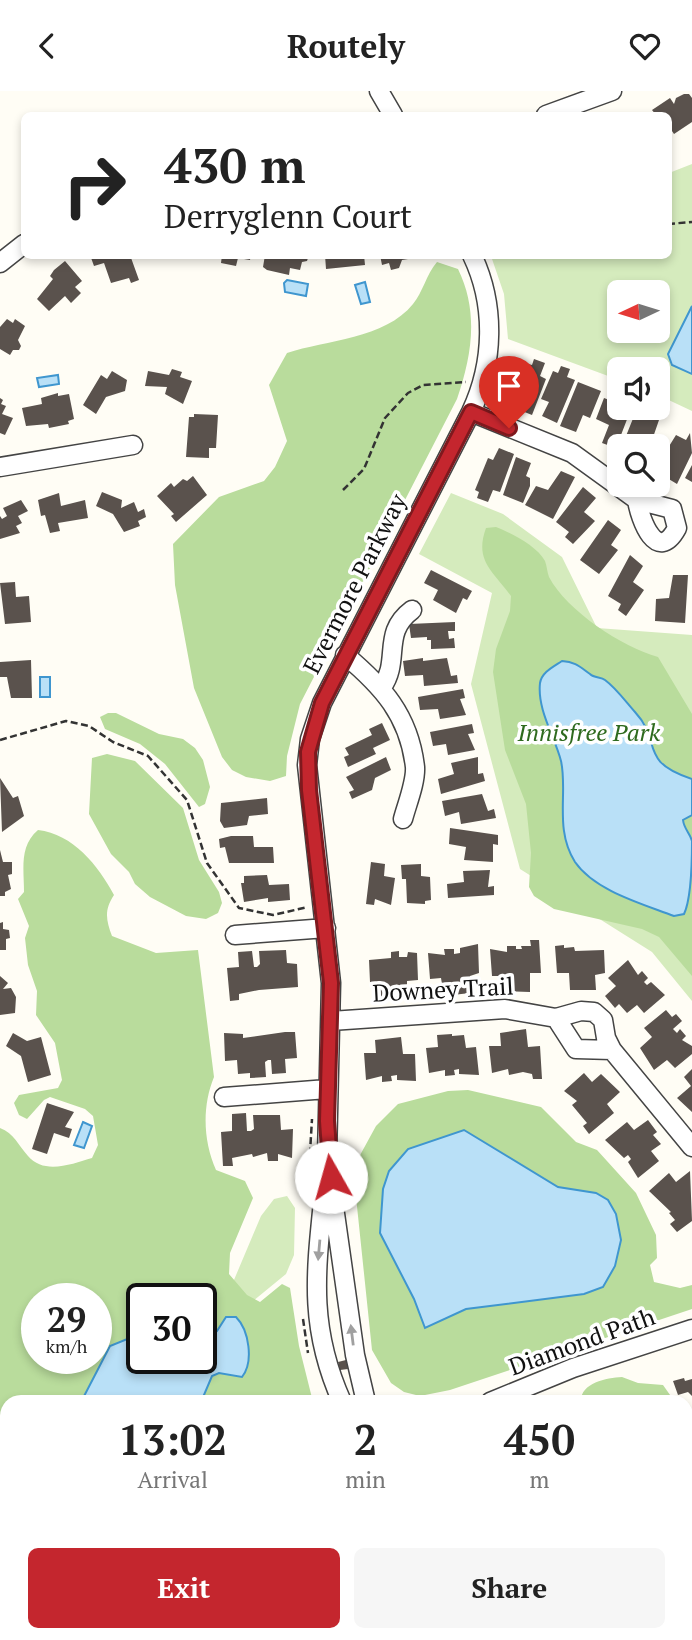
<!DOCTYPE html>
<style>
:root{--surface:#fff;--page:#f6f6f6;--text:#222;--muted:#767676;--accent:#c4262e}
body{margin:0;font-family:"PT Serif",serif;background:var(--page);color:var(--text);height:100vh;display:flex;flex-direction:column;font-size:26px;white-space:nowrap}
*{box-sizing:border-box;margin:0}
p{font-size:23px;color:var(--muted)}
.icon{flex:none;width:38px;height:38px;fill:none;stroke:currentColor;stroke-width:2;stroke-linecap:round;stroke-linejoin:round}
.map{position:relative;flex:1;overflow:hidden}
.details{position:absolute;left:0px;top:1304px;width:693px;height:247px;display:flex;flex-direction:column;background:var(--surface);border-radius:21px 21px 0 0;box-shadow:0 4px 10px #0003}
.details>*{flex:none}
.top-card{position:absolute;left:21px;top:21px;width:651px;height:147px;border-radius:10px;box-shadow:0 4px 10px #0003;background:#fff;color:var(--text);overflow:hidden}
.needle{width:46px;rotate:266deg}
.fabs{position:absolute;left:607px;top:189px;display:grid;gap:14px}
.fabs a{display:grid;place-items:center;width:63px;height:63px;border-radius:10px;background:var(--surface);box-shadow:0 4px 10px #0003;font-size:35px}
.speed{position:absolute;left:21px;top:1192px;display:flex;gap:14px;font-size:35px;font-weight:700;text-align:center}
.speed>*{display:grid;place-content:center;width:91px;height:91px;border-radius:50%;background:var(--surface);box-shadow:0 4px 10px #0003;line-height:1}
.speed small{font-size:18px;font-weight:400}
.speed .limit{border:4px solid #111;border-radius:10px;background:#fff;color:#111}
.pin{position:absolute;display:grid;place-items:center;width:60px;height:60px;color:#fff;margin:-72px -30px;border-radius:50% 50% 50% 0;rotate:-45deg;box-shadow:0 0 7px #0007}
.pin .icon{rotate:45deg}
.me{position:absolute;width:77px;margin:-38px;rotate:353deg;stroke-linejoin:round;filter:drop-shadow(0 0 5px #0008)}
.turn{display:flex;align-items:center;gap:24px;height:147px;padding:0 28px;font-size:32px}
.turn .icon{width:91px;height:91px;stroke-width:2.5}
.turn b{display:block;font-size:49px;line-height:60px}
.eta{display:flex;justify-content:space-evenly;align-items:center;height:119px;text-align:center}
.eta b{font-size:42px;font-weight:600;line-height:49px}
.action{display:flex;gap:14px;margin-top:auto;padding:14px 28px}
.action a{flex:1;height:80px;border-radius:10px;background:var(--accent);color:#fff;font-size:28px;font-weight:600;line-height:80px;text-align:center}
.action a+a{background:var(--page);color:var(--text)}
header{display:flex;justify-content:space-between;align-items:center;height:91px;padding:0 28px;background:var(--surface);font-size:32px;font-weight:600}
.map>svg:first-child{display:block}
.green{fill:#d5ebbd;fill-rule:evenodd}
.forest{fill:#b9dc9c;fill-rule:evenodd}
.water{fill:#b9e0f7;stroke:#3f96cf;stroke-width:2}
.building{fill:#5a524d}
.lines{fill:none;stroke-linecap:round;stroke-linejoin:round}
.minor-casing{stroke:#444;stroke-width:21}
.path{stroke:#333;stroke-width:2.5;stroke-dasharray:7 3.5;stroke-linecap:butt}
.minor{stroke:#fff;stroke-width:18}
.oneway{fill:#a0a0a0}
.route-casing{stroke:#7f191e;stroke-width:18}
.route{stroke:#c4262e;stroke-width:12}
.labels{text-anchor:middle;stroke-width:7;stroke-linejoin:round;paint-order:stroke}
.street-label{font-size:24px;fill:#111;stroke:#fff}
.park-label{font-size:24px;font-style:italic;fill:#2f6b1f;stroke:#fff}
</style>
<header><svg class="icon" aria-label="back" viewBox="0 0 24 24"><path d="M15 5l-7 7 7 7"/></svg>Routely<svg class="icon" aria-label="heart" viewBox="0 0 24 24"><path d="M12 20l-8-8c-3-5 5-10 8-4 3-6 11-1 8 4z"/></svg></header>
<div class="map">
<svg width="692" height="1549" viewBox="0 0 692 1549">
<rect width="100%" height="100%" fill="#fffdf5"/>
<!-- green -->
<path class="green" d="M692 73V320L658 304V278H620L619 289 508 248 504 203 491 165 668 164 669 82ZM620 201H658V240H620Z
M451 402 503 423 562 466 597 537 692 544V910L652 861 520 778 471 593 492 502 419 463Z
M287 1105 295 1117 294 1164 286 1183 253 1210 201 1267 261 1125 274 1108Z"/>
<!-- forest -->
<path class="forest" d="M437 171 458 178C479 221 472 264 457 308L300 613 287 665 286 685 270 690 246 686 232 679 222 666 194 597 175 494 173 453 219 406 264 390 275 376 287 350 269 294 287 262C326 249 385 248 413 213 423 201 426 184 437 171Z
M496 436C511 442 537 455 545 470 547 475 547 481 549 486 567 520 622 556 658 566L692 623V885L659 846 642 838 554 818 534 805 529 796 531 762 526 713 505 659 493 581 496 558 510 520 511 505C493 480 474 470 486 437Z
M108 622H116L159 643 183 648 195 657 203 669 210 696 205 713 199 716 165 673 140 653 105 638 100 626Z
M107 663 135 670 183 717 199 769 219 801 222 812 218 822 206 828 186 825 150 806 135 793 129 781 111 763 89 723 92 667Z
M38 739C73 743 98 774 114 804 104 819 106 829 112 845L156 862 198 859 214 986C202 1015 203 1050 216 1079L245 1090 253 1107 230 1162 229 1183 247 1204 260 1211 282 1193 290 1197 299 1255 313 1311H7V1492L0 1496V1037C14 1042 18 1054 28 1065 44 1084 72 1073 92 1067L98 1054 93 1025 85 1018 50 1006 44 1009 27 1028 19 1024 14 1012 19 1004 58 997 62 989 55 952 36 924 37 900 28 874 25 847 29 835 18 808 24 801C24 778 19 755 38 739ZM37 1208H96V1267H37ZM142 1208H201V1267H142Z
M468 999 541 1016 576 1051 597 1059 636 1102 656 1144 657 1167 650 1174 654 1191 680 1197 692 1194V1218L450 1299 420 1305 404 1301 391 1292 372 1259 353 1077 376 1035 398 1013 448 1000Z
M622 1286 638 1292 663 1294 675 1311H581C580 1292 606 1287 622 1286Z
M692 1319V1357L686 1358V1320Z
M7 1532V1544H44L28 1549H0V1537Z
M84 1544H158C138 1549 105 1549 84 1544Z
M357 1544H400L396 1549H350Z"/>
<!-- water -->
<path class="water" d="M287 189 308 193 306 205 285 201 284 192Z
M365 191 370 211 361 213 355 194Z
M692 215V283L672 274 668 263Z
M58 284 59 293 39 296 37 287Z
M562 570C576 571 580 576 590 583 594 587 601 586 605 589 616 597 626 611 635 621 663 651 637 670 692 688V724L683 729C684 738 690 742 692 750 692 769 692 806 684 823L674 825C643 813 595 800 575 771 554 738 568 701 561 670 555 646 537 619 540 592 542 581 553 576 562 570Z
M40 586H50V606H40Z
M83 1031 92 1035 84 1057 74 1054Z
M464 1039 558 1096 596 1102 608 1109 616 1123 621 1149 615 1175 603 1196 584 1203 466 1218 425 1237 414 1208 380 1142 383 1098 389 1080 408 1058Z
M226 1226H236C249 1239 254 1271 242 1286L219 1282 212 1285 201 1311H81L110 1255 142 1242V1267H201V1252L217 1240Z
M692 1357V1549H396L400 1544H686V1358Z"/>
<!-- building -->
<path class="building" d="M684 3H689L692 7V31L674 43 668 34V24H656L652 19 670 7 674 13 676 7Z
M90 164H130L139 189 131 192 129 187 111 192 104 172 94 175Z
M222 164H251L250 169 238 167 236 175 221 172Z
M265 164H309L307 170 302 171 300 179 290 177 289 184 267 179 263 176Z
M325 164H364L365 174 326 178Z
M380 164H420V166L402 169 399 177 391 179 389 172 382 174Z
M65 170 82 190 75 196 81 202 71 212 65 205 49 220 37 208 53 188 50 185 54 179Z
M7 228 13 232 15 228 25 235 18 249 21 255 19 259H13L10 264 0 258V236Z
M534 268 545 272 540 285 546 288 532 324 517 318 521 304 517 302 528 273 532 274Z
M561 275 570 278 567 286 575 289 557 332 542 325 549 311 541 308 553 280 558 282Z
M172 278 182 281 180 286 192 290 183 313 165 303 167 296 145 295 148 280 169 284Z
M112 280 127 289 125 300 106 306 96 323 83 314 101 284 107 288Z
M578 291 601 300 590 327 583 324 576 341 560 335Z
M58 302V305L69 303 74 328 68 330 69 333 49 337 48 333 26 335 22 317 42 313 41 307Z
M0 307 3 309 1 313 6 315 2 323 13 327 5 344 0 342Z
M604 307 620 313V317L631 318 616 357 602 352 609 334 596 328Z
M636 320 659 329 650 355H622Z
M194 323 218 324 216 357H209V367L186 366 189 326H194Z
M690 342 692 362 677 393 662 384 670 368 663 365 676 344 686 349Z
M499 357 514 363 500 401 493 399 488 411 477 407 479 401 475 399 488 367 493 369Z
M516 366 531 372 526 385 530 387V395L523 412 503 404Z
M692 374V391L685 387Z
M561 380 575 386 553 428 525 414 536 395 548 399Z
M193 385 207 404 176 431 171 425 174 423 157 405 171 392 174 396 183 388 187 390Z
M583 396 596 407 584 421 595 430 573 453 565 446 569 441 556 431Z
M102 401 122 409 121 417 134 411 138 421 144 418 146 426 138 430 140 435 124 441 113 423 96 415Z
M59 402 61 415 85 409 88 427 58 432 60 440 50 442 45 424 41 425 38 409Z
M21 409 28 420 18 425 22 432 16 435 20 442 0 448V425L2 428 7 425 3 417Z
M608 429 621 439 611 454 618 459 599 483 580 469Z
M630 464 643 475 633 491 644 499 626 525 618 519 621 513 608 505Z
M431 479 472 500 467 509 463 507 456 522 433 509 438 499 424 492Z
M673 484H688L685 532 655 530 656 508 669 507Z
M15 491 16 506 29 505 31 531 5 533 0 492Z
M455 531V540H448L449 548 454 547 455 557 431 558V549H427V546L411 547 409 533Z
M423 567V570L447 567 451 585 457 584 458 592 424 595 423 584 405 585 403 570Z
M31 569 32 607H11L7 586H0V571Z
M463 598 465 607 460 608 466 624 440 628 438 618 420 619 418 606Z
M382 632 390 649 373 657 376 663 348 676 344 666 349 664 345 657 372 644 369 638Z
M472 633 474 642 468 643 475 659 448 664 446 653 433 655 430 641Z
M386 666 391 679 375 687 372 699 352 708 349 701 354 699 346 686Z
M478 666V683L483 682 485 690 441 703 438 688 454 683 451 672Z
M0 687 13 707 18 705 24 725 2 741Z
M482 703 488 720 494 718 496 727 461 733 459 721 445 725 442 710Z
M267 707 268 723 249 725 247 734 224 737 220 730 221 712Z
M450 737 498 744V754L493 753V771L464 769 466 756 449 753Z
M231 745H253L254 756H273L274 772H229L225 756 220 757 219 748Z
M0 759 3 771H12V783L8 784 11 798 5 801V805H0Z
M371 771 385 773 384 785 395 787 391 814 375 808 374 814 366 813Z
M421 773V785L430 786 431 809 425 810V813L407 812 406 788H402L401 774Z
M490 779 488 796 494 795V804L448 807 447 793 464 791 463 780Z
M267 784 269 794 289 793 290 809 268 811V807L244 811 241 792H244V785Z
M3 831V838L9 839 10 847 6 848V859H0V832Z
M530 849H539L541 882H530V901L504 900 503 885H492L490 858 507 861V855H516V858H522L521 855H531Z
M478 853 479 882 470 885V902L444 905 441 887 430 888 428 862 445 864 444 858H454V863L460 862V857Z
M564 854V857L574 856 575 860 604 859 605 882 595 884 596 899H570L569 882H557L555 855Z
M286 859 287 872 297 873 298 896 259 899 239 903V909L230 910 227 877 239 876 238 861 252 860 254 876H257L260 873 259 860Z
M399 860V866H407L408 861 417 862 418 889 407 890V907H381L380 893 370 891 369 869 391 867V861Z
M628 869 638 884 642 880 648 887 644 891 647 894 651 891 665 904 644 922 637 914 627 922 619 913 615 917 605 905 616 895 608 887Z
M0 885 8 892 3 898 11 897 16 906 15 922 0 924Z
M666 919 672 926 676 923 682 930 673 938 677 942 680 938 686 945 682 949 692 955V963L675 977 667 969 654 979 640 957 652 946 644 937Z
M526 938 528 956 540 955 542 988H533L532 983 523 981 509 984 508 978 492 982 489 955H501L500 942Z
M285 941H295L297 967 285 968 286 982 272 983 271 969H268L265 971 266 986 250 987V982L238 983 237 969 225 970 224 942 243 943V947Z
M13 942 27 950 41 946 51 984 28 991 21 965 6 955Z
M452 943V945L464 944 466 957 476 956 479 984 459 983V978L454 979 455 984 445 985V979L429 982 426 957 438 956 437 944Z
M401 946 403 963H415L416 990 397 989V984L391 985 392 990 382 991V985L366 989 364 962H376L375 949Z
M692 978V1021L677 1007 691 995 684 986Z
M584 982 592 991 601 983 620 1001 607 1013 614 1022 589 1043 583 1035 587 1032 572 1014 577 1010 564 1000Z
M47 1012 74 1021 65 1036 72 1038 69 1047 54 1042 47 1063 32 1058Z
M246 1022 247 1040H251L254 1038 253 1024H280L281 1039 293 1038 292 1067 278 1063V1070H268L267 1062 253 1066 252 1063 232 1067 233 1075H223L221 1041 232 1040V1023Z
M648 1029 657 1041 653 1044 661 1053 651 1060 659 1070 638 1087 628 1071 631 1068 628 1064 624 1067 605 1049 627 1031 634 1039Z
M690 1080 692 1130 677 1141 670 1133 675 1129 669 1122 671 1121 649 1100 669 1082 676 1091Z
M346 1269 348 1278 340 1279 338 1271Z
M684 1287 685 1290 692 1288V1305L688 1301 678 1304 673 1290Z"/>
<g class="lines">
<defs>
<path id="minor" d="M379 0 393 24
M546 24 612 0
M0 172 24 153
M471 321 572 362 637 409C640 429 657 474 677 437L672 418 637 409
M0 376 133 354
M345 564C382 595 409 624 415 676 416 691 407 713 403 728
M382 596C401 569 381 542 412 519
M235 844 326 837
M556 927 576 958 612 959
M331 930 505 918 556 927 581 920 594 921 603 929 606 947 612 959 692 1056
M224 1006 327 998
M325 1091C317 1174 306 1231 342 1311
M366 1311 355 1264 327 1066 331 892 307 674 310 648 322 612 471 321C494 272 496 214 472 164
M490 1311 573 1277 692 1238
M0 1514 7 1510"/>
</defs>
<!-- minor casing -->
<use href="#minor" class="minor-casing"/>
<!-- path -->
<path class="path" d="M668 133 692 131
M343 399 364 378 385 327 408 302 423 294 466 291
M0 649 66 630 89 635 113 651 148 665 187 709 207 772 239 817 273 824 308 816
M308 1095 312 1028
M303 1228 308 1262"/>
<!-- minor -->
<use href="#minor" class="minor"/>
</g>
<!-- one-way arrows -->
<defs><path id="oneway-solid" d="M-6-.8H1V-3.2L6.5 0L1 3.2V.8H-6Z" transform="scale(1.75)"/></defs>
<g class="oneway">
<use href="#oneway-solid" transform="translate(319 1159) rotate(95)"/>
<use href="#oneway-solid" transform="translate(352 1244) rotate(-97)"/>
</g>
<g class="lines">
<defs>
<path id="route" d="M331 1086 327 1030 331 892 309 699 308 661 322 612 471 321 509 337"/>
</defs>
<!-- route casing -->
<use href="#route" class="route-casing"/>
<!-- route -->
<use href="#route" class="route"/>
</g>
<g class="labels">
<!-- street labels -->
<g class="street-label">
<text transform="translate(355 493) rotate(-63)" y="8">Evermore Parkway</text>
<text transform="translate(443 899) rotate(-3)" y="8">Downey Trail</text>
<text transform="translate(582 1251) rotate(-20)" y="8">Diamond Path</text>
</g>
<!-- park labels -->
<g class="park-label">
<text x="589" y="650">Innisfree Park</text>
</g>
</g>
</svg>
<div class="fabs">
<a><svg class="needle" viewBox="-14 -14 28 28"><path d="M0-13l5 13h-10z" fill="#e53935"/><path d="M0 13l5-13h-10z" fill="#767676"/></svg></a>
<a><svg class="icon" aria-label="sound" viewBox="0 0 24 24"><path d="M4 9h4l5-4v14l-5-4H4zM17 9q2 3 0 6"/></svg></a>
<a><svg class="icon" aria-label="search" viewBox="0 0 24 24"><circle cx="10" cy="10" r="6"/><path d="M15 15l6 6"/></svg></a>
</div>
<div class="speed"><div>29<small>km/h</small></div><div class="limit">30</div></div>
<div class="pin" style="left:509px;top:337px;background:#d93025"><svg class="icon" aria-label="arrive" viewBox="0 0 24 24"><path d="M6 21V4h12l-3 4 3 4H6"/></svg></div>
<svg class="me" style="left:331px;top:1086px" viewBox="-20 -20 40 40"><circle r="19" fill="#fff"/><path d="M0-13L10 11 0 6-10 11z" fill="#c4262e"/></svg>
<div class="top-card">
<div class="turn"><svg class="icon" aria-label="right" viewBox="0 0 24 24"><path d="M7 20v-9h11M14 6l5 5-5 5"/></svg><div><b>430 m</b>Derryglenn Court</div></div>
</div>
<section class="details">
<div class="eta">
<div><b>13:02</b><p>Arrival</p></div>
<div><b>2</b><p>min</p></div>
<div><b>450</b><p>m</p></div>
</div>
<div class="action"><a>Exit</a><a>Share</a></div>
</section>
</div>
